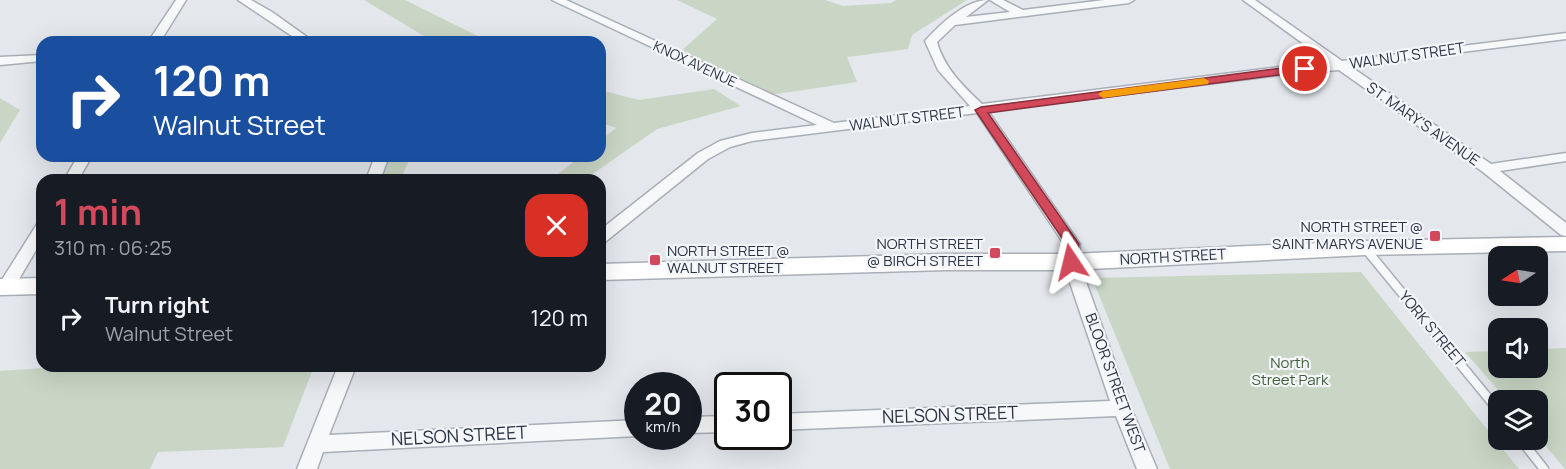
<!DOCTYPE html>
<meta charset="utf-8">
<style>
:root{--surface:#171b24;--page:#242831;--text:#f1f3f6;--muted:#9ea1a6;--accent:#d1495b}
body{margin:0;font-family:Manrope,sans-serif;background:var(--page);color:var(--text);height:100vh;display:flex;flex-direction:column;font-size:22px;white-space:nowrap}
*{box-sizing:border-box;margin:0}
p{font-size:20px;color:var(--muted)}
.icon{flex:none;width:33px;height:33px;fill:none;stroke:currentColor;stroke-width:2;stroke-linecap:round;stroke-linejoin:round}
.map{position:relative;flex:1;overflow:hidden}
.panel{position:absolute;left:36px;top:174px;width:570px;height:198px;display:flex;flex-direction:column;background:var(--surface);border-radius:18px;box-shadow:0 6px 24px #0002}
.panel>*{flex:none}
.hud{position:absolute;left:36px;top:36px;width:570px;height:126px;border-radius:18px;box-shadow:0 6px 24px #0002;background:#1a4fa0;color:#fff;overflow:hidden}
.needle{width:39px;rotate:258deg}
.tools{position:absolute;left:1488px;top:246px;display:grid;gap:12px}
.tools a{display:grid;place-items:center;width:60px;height:60px;border-radius:12px;background:var(--surface);box-shadow:0 6px 24px #0002;font-size:30px}
.speed{position:absolute;left:624px;top:372px;display:flex;gap:12px;font-size:30px;font-weight:700;text-align:center}
.speed>*{display:grid;place-content:center;width:78px;height:78px;border-radius:50%;background:var(--surface);box-shadow:0 6px 24px #0002;line-height:1}
.speed small{font-size:15px;font-weight:400}
.speed .limit{border:3px solid #111;border-radius:9px;background:#fff;color:#111}
.pin{position:absolute;display:grid;place-items:center;width:51px;height:51px;color:#fff;margin:-26px;border:3px solid #fff;border-radius:50%;box-shadow:0 2px 6px #0007}
.me{position:absolute;width:66px;margin:-33px;rotate:350deg;stroke-linejoin:round;filter:drop-shadow(0 0 4px #0008)}
.turn{display:flex;align-items:center;gap:21px;height:126px;padding:0 18px;font-size:27px}
.turn .icon{width:78px;height:78px;stroke-width:2.5}
.turn b{display:block;font-size:42px;line-height:51px}
.round{display:grid;place-items:center;flex:none;width:63px;height:63px;border-radius:18px;background:var(--page)}
.overview{display:flex;align-items:center;justify-content:space-between;height:102px;padding:0 18px}
h1{font-size:36px;font-weight:700;line-height:45px;color:var(--accent)}
ul{padding:0;list-style:none}
li{display:flex;align-items:center;gap:18px;height:84px;padding:0 18px}
li div{flex:1}
li b{display:block;font-size:22px}
li em{font-style:normal}
.map>svg:first-child{display:block}
.green{fill:#c9d6c5}
.lines{fill:none;stroke-linecap:round;stroke-linejoin:round}
.service-casing{stroke:#a9aeb7;stroke-width:11}
.minor-casing{stroke:#a9aeb7;stroke-width:3}
.secondary-casing{stroke:#a9aeb7;stroke-width:3}
.service{stroke:#f7f8fa;stroke-width:8}
.minor{fill:#f7f8fa;fill-rule:evenodd}
.secondary{fill:#fff;fill-rule:evenodd}
.route{fill:#d1495b;stroke:#882f3b;stroke-width:1.5}
.slow{fill:#f59e0b}
.poi-dot{fill:#d1495b;stroke:#f4f6f9;stroke-width:2}
.labels{text-anchor:middle;stroke-width:4.5;stroke-linejoin:round;paint-order:stroke}
.far-street-label{font-size:14px;fill:#2b3445;stroke:#f4f6f9}
.street-label{font-size:15px;fill:#2b3445;stroke:#f4f6f9}
.poi-label{font-size:15px;fill:#2b3445;stroke:#f4f6f9;text-anchor:end}
.park-label{font-size:15px;fill:#3f6138;stroke:#f4f6f9}
.near-street-label{font-size:18px;fill:#2b3445;stroke:#f4f6f9}
</style>
<div class="map">
<svg width="1566" height="469" viewBox="0 0 1566 469">
<rect width="100%" height="100%" fill="#e4e7ec"/>
<!-- green -->
<path class="green" d="M364 0H405L490 42H434Z
M677 0H825L843 6 891 3 896 0H967L912 35 908 49 847 57 857 82 770 95 682 50 717 19Z
M714 89 741 106 657 129 584 180H525L553 178 581 156H600V141L616 128 600 122V90L639 100Z
M0 98 20 110 0 143Z
M390 156H411L400 180H381Z
M1361 272 1519 469H1170L1092 278Z
M1566 348V469H1565L1538 437V400H1507L1465 352 1498 351V368H1538V349Z
M72 366H314L283 447 158 452 150 469H0V371Z"/>
<g class="lines">
<defs>
<path id="service" d="M1365 248 1498 410
M1521 440 1544 469"/>
<path id="minor" d="M176 0H186L160 42H148Z
M238 0H251L272 12 314 42H301Z
M552 0H566L834 123 970 106 938 70 925 41C940 24 966 0 988 0L966 17 1010 12 990 0H1003L1023 10 1104 0H1134L1129 3 955 25 937 42C944 68 963 86 982 104L1288 66 1330 63 1243 0H1255L1342 61 1566 33V39L1350 66 1491 164 1566 153V161L1500 171 1566 223V236L1561 235 1483 172 1339 70 1288 74 988 111 1080 244 1079 262 1131 408 1157 469H1137L1116 416 778 430V414L1110 401 1063 262 1064 244 977 113 752 141 730 147 708 159 605 242 600 243V230L698 153 720 141 752 133 817 125Z
M42 55V61L0 65V57Z
M78 156H92L78 180H64Z
M375 156H389L380 180H366Z
M42 222V240L12 291H0V283L37 224Z
M338 366H356L329 435 638 420V436L323 452 317 469H297Z
M728 416V432L688 433V417Z"/>
<path id="secondary" d="M1566 237V251L1365 255 1071 270H946L600 280V264L946 254H1071L1365 241Z
M42 278V294L0 295V279Z"/>
</defs>
<!-- service casing -->
<use href="#service" class="service-casing"/>
<!-- minor casing -->
<use href="#minor" class="minor-casing"/>
<!-- secondary casing -->
<use href="#secondary" class="secondary-casing"/>
<!-- service -->
<use href="#service" class="service"/>
<!-- minor -->
<use href="#minor" class="minor"/>
<!-- secondary -->
<use href="#secondary" class="secondary"/>
</g>
<!-- route -->
<path class="route" d="M1305 65 1309 66V71L988 113 1079 244 1078 262 1071 267 1064 262 1066 244 975 110 981 107Z"/>
<!-- slow -->
<path class="slow" d="M1204 78 1209 81 1208 84 1103 98 1098 94 1103 91Z"/>
<!-- markers -->
<g class="poi-dot">
<rect x="1429" y="230" width="12" height="12" rx="3"/>
<rect x="989" y="247" width="12" height="12" rx="3"/>
<rect x="649" y="254" width="12" height="12" rx="3"/>
</g>
<g class="labels">
<!-- far-street labels -->
<g class="far-street-label">
<text transform="translate(695 64) rotate(25)" y="5">KNOX AVENUE</text>
</g>
<!-- street labels -->
<g class="street-label">
<text transform="translate(1407 56) rotate(-8)" y="5">WALNUT STREET</text>
<text transform="translate(907 119) rotate(-7)" y="5">WALNUT STREET</text>
<text transform="translate(1423 124) rotate(35)" y="5">ST. MARY'S AVENUE</text>
<text transform="translate(1173 257) rotate(-3)" y="5">NORTH STREET</text>
<text transform="translate(1432 329) rotate(50)" y="5">YORK STREET</text>
<text transform="translate(1115 383) rotate(70)" y="5">BLOOR STREET WEST</text>
</g>
<!-- poi labels -->
<g class="poi-label">
<text x="1423" y="232">NORTH STREET @<tspan x="1423" dy="17">SAINT MARYS AVENUE</tspan></text>
<text x="983" y="249">NORTH STREET<tspan x="983" dy="17">@ BIRCH STREET</tspan></text>
<text x="667" y="256" text-anchor="start">NORTH STREET @<tspan x="667" dy="17">WALNUT STREET</tspan></text>
</g>
<!-- park labels -->
<g class="park-label">
<text x="1290" y="368">North<tspan x="1290" dy="17">Street Park</tspan></text>
</g>
<!-- near-street labels -->
<g class="near-street-label">
<text transform="translate(950 415) rotate(-2)" y="6">NELSON STREET</text>
<text transform="translate(459 436) rotate(-3)" y="6">NELSON STREET</text>
</g>
</g>
</svg>
<div class="tools">
<a><svg class="needle" viewBox="-14 -14 28 28"><path d="M0-13l5 13h-10z" fill="#e53935"/><path d="M0 13l5-13h-10z" fill="#9ea1a6"/></svg></a>
<a><svg class="icon" aria-label="sound" viewBox="0 0 24 24"><path d="M4 9h4l5-4v14l-5-4H4zM17 9q2 3 0 6"/></svg></a>
<a><svg class="icon" aria-label="layers" viewBox="0 0 24 24"><path d="M12 4l9 5-9 5-9-5zM3 14l9 5 9-5"/></svg></a>
</div>
<div class="speed"><div>20<small>km/h</small></div><div class="limit">30</div></div>
<div class="pin" style="left:1305px;top:69px;background:#d93025"><svg class="icon" aria-label="arrive" viewBox="0 0 24 24"><path d="M6 21V4h12l-3 4 3 4H6"/></svg></div>
<svg class="me" style="left:1071px;top:262px" viewBox="-20 -20 40 40"><path d="M0-17L14 15 0 8-14 15z" fill="#d1495b" stroke="#fff" stroke-width="4"/></svg>
<div class="hud">
<div class="turn"><svg class="icon" aria-label="right" viewBox="0 0 24 24"><path d="M7 20v-9h11M14 6l5 5-5 5"/></svg><div><b>120 m</b>Walnut Street</div></div>
</div>
<section class="panel">
<div class="overview"><div><h1>1 min</h1><p>310 m · 06:25</p></div><a class="round" style="background:#d93025;color:#fff"><svg class="icon" aria-label="close" viewBox="0 0 24 24"><path d="M6 6l12 12M18 6L6 18"/></svg></a></div>
<ul>
<li><svg class="icon" aria-label="right" viewBox="0 0 24 24"><path d="M7 20v-9h11M14 6l5 5-5 5"/></svg><div><b>Turn right</b><p>Walnut Street</p></div><em>120 m</em></li>
</ul>
</section>
</div>
